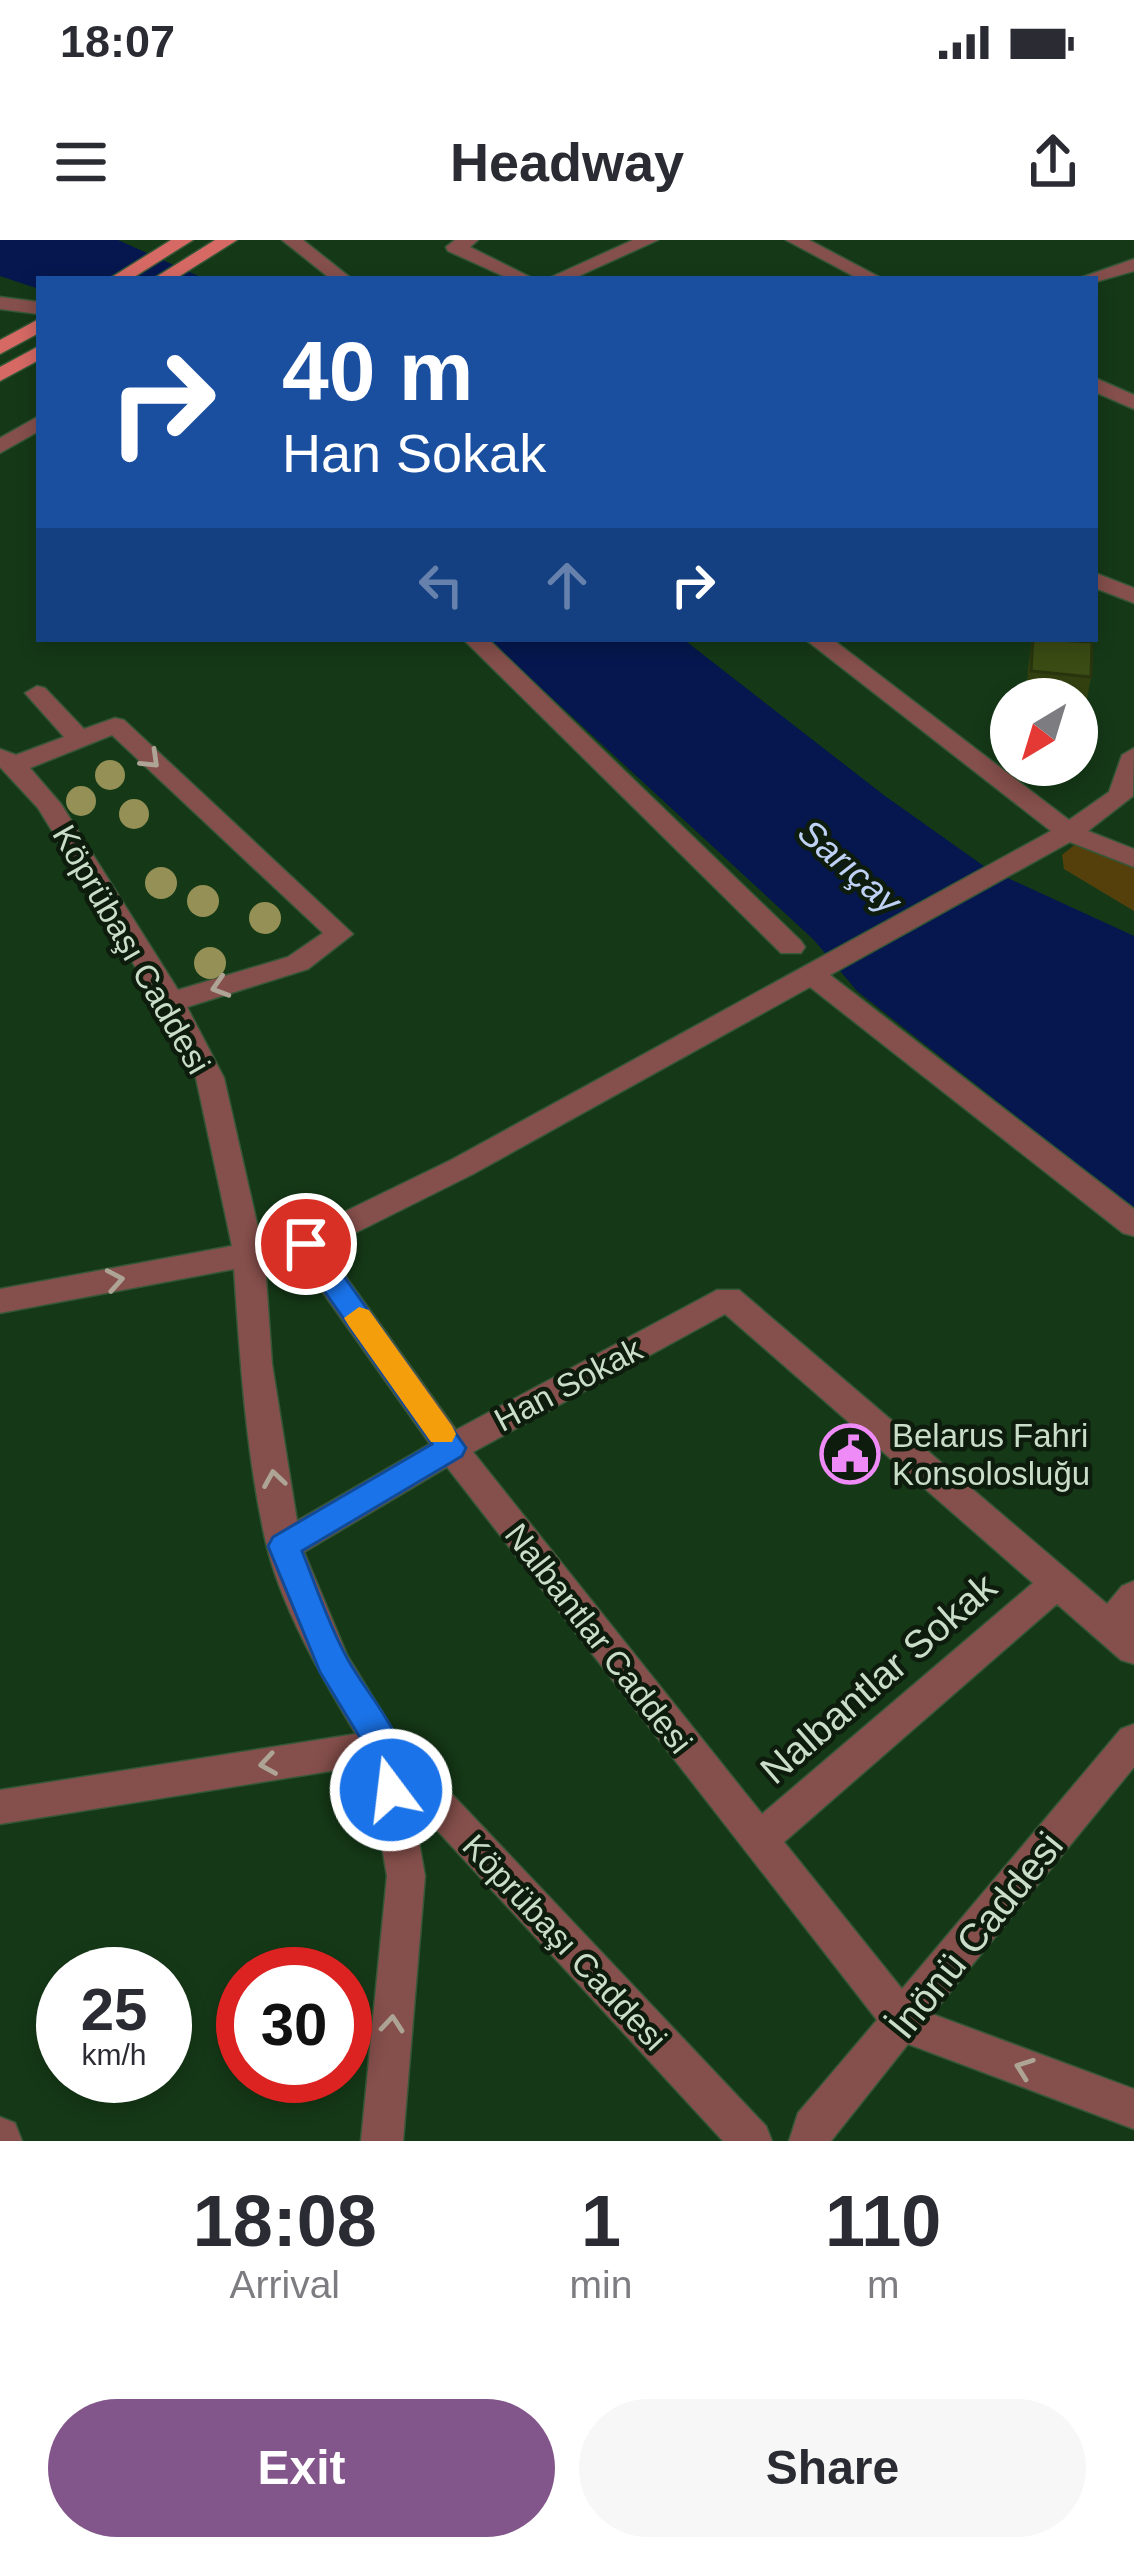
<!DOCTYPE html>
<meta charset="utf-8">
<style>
:root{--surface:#fff;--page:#f7f7f7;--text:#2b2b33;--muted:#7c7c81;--accent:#83568b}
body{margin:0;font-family:Arial,sans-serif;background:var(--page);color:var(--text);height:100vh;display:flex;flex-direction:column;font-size:45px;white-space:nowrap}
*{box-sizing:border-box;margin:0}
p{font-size:39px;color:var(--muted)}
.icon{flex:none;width:66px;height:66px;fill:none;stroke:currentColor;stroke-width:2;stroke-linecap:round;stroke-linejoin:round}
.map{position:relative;height:1901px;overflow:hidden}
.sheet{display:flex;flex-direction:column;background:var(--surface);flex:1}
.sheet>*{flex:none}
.hud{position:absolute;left:36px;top:36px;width:1062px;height:366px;border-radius:0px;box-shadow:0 6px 18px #0003;background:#1a4fa0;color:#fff;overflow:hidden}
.needle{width:78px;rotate:218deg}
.fabs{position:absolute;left:990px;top:438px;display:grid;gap:24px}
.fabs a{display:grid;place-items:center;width:108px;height:108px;border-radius:50%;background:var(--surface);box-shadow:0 6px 18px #0003;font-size:60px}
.speed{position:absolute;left:36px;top:1707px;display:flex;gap:24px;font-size:60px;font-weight:700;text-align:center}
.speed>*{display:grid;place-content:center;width:156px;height:156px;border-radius:50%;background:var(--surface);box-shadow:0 6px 18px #0003;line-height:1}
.speed small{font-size:30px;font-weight:400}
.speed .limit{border:18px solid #d22;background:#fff;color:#111}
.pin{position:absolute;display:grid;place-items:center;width:102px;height:102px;color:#fff;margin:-51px;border:6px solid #fff;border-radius:50%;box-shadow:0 3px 12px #0007}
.me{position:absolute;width:132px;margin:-66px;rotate:345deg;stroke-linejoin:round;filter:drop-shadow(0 0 9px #0008)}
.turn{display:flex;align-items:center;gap:42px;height:252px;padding:0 48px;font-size:54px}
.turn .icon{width:156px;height:156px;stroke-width:2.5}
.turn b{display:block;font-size:84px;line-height:102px}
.lanes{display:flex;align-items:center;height:114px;padding:0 48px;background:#0003;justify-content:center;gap:60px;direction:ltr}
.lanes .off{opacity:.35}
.eta{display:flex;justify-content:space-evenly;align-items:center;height:204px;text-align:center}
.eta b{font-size:72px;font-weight:700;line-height:84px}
.action{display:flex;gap:24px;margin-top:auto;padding:24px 48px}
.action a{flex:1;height:138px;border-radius:72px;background:var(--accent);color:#fff;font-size:48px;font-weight:700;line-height:138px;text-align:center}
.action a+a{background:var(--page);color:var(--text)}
.status{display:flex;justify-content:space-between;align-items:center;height:84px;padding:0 60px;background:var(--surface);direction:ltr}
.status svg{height:33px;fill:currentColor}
header{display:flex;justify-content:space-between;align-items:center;height:156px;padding:0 48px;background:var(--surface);font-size:54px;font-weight:700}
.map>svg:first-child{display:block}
.green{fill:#55400c}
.water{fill:#05174e}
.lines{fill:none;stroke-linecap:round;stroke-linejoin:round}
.minor-casing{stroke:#355737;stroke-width:3}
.major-casing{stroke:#355737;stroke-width:3}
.minor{fill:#854f4b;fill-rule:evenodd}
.major{fill:#d66964;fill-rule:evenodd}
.tree{fill:#959055}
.wall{fill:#334111}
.building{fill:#3b4c14;stroke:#29350e;stroke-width:3}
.oneway{stroke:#aea496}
.route{fill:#1a73e8;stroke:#114b97;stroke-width:3}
.slow{fill:#f59e0b}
.labels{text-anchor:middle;stroke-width:9;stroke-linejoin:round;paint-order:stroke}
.street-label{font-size:33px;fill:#c9ddc8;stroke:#0d1c0d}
.poi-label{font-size:33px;fill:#c9ddc8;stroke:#0d1c0d;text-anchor:start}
.water-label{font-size:36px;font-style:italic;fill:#bfd1f4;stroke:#0d1c0d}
.near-street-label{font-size:39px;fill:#c9ddc8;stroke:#0d1c0d}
</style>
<div class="status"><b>18:07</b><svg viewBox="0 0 49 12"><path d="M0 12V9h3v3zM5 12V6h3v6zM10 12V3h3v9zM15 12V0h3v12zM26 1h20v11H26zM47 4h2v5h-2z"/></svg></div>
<header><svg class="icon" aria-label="menu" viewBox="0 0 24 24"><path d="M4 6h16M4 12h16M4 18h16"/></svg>Headway<svg class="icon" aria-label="share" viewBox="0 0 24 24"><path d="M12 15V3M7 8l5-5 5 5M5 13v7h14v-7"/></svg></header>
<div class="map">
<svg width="1134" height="1901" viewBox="0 0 1134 1901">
<rect width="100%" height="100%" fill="#153917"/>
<!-- green -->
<path class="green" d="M1078 602 1134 625V671L1064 629 1062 615Z"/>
<!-- water -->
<path class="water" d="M0 0H118L205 39H39V49L0 36Z
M488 399H683L885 556 988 629 1134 696V969L857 751 814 700Z"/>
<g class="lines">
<defs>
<path id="minor" d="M282 0H303L352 39H331Z
M455 0H478L470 7 534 39H510L448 11 446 7Z
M633 0H658L572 39H547Z
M786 0H809L883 39H859Z
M1134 19V31L1095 42 1077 39Z
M0 57 39 62V74L0 69Z
M1095 138 1134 155V169L1095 152Z
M39 176V191L0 213V198Z
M1095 333 1134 348V363L1095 348Z
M463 399H488L801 701 805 707 801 713H781Z
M805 399H832L1069 580 1109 552 1122 515 1134 508 1133 556 1088 591 1134 609V627L1070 602 830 735 1134 969V996L1123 993 810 747 473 934 325 1008 456 1190 717 1050H739L1107 1364 1122 1346 1134 1341V1424L1121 1420 1057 1364 784 1602 902 1749 1121 1489 1134 1484V1527L932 1774 1134 1849V1889L908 1804 831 1901H789L798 1873 877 1780 447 1227 304 1312 347 1415 396 1495 766 1886 772 1901H723L412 1563 425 1636 403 1901H361L387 1636 368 1525 0 1584V1550L356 1494C322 1438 281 1367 266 1303 246 1214 240 1119 234 1029L0 1073V1049L232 1006 196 838 157 762 38 568 0 527V509L16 515 64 497 25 453 37 446 45 448 84 489 115 478 124 480 353 694 308 729 187 767 224 838 261 1001 299 994 451 920 1051 591ZM112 495 323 693 288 717 178 750 61 564 30 528ZM298 1017 430 1204 297 1281 272 1124 265 1023ZM725 1074 1033 1343 762 1574 473 1212Z
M0 1877 15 1883 22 1901H0Z"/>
<path id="major" d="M171 0H193L131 39H109Z
M215 0H237L175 39H153Z
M39 79V93L0 114V100Z
M39 106V120L0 141V127Z"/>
</defs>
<!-- minor casing -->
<use href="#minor" class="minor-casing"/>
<!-- major casing -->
<use href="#major" class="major-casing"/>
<!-- minor -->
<use href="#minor" class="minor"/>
<!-- major -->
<use href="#major" class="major"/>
</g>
<!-- trees -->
<g class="tree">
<circle cx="110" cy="535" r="15"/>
<circle cx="81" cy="561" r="15"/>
<circle cx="134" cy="574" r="15"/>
<circle cx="161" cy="643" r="16"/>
<circle cx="203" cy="661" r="16"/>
<circle cx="265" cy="678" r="16"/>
<circle cx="210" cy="723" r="16"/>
</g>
<!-- wall -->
<path class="wall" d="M1032 399 1091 437 1085 470 1077 469V459H1026L1028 429Z"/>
<!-- building -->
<path class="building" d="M1033 399 1092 402 1091 437 1031 431Z"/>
<!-- one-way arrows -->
<defs><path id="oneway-chevron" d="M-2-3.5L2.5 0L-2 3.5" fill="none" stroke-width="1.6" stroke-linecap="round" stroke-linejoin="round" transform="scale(3)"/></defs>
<g class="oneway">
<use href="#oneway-chevron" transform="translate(151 520) rotate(44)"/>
<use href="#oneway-chevron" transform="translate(220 747) rotate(163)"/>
<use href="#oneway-chevron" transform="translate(115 1040) rotate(-10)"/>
<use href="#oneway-chevron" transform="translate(274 1239) rotate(-99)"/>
<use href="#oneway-chevron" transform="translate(268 1524) rotate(171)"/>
<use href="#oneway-chevron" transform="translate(392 1784) rotate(-85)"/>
<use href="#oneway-chevron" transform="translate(1024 1828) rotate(-160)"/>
</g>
<!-- route -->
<path class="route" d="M306 994 316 997 466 1208 462 1216 302 1311C316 1346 328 1383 346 1416 366 1456 425 1512 403 1560L391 1565 379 1560 367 1509 320 1432 268 1306 273 1297 432 1204 296 1011 292 1004Z"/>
<!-- slow -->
<path class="slow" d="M359 1067 369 1070 452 1186 456 1194 452 1202H431L349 1086 344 1078Z"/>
<!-- icons -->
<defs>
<symbol id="civic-ring" viewBox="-11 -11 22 22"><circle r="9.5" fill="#0d1c0d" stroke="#ef8bf7" stroke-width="1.5"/><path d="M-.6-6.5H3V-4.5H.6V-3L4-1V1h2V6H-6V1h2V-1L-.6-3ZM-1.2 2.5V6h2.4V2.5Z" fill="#ef8bf7"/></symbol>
</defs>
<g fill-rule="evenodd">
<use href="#civic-ring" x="817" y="1181" width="66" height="66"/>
</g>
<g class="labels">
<!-- street labels -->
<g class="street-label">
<text transform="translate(132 709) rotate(60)" y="12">Köprübaşı Caddesi</text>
<text transform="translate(568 1144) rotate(-28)" y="12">Han Sokak</text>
<text transform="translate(599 1398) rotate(52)" y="12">Nalbantlar Caddesi</text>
<text transform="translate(565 1702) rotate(47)" y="12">Köprübaşı Caddesi</text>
</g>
<!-- poi labels -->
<g class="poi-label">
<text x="892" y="1207">Belarus Fahri<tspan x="892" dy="38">Konsolosluğu</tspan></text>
</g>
<!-- water labels -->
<g class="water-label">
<text transform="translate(850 626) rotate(41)" y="13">Sarıçay</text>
</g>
<!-- near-street labels -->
<g class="near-street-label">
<text transform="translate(878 1438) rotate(-41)" y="14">Nalbantlar Sokak</text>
<text transform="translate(975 1695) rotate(-51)" y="14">İnönü Caddesi</text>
</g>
</g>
</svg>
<div class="fabs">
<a><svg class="needle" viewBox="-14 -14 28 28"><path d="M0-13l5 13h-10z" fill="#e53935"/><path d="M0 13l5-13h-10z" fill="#7c7c81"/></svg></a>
</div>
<div class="speed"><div>25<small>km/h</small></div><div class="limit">30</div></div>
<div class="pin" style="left:306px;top:1004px;background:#d93025"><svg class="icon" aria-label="arrive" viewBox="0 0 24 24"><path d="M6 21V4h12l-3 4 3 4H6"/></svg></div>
<svg class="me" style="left:391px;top:1550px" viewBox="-20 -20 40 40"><circle r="17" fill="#1a73e8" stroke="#fff" stroke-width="3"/><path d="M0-11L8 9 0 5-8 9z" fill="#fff"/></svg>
<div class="hud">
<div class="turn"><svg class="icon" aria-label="right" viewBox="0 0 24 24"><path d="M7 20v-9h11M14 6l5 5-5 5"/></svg><div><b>40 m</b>Han Sokak</div></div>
<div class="lanes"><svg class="icon off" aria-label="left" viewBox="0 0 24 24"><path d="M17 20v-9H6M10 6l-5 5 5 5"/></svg><svg class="icon off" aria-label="ahead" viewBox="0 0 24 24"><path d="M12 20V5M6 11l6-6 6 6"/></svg><svg class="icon" aria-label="right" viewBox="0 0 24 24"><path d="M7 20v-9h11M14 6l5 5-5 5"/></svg></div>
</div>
</div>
<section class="sheet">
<div class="eta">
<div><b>18:08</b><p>Arrival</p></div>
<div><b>1</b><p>min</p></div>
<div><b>110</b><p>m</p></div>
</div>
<div class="action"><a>Exit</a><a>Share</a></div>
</section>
